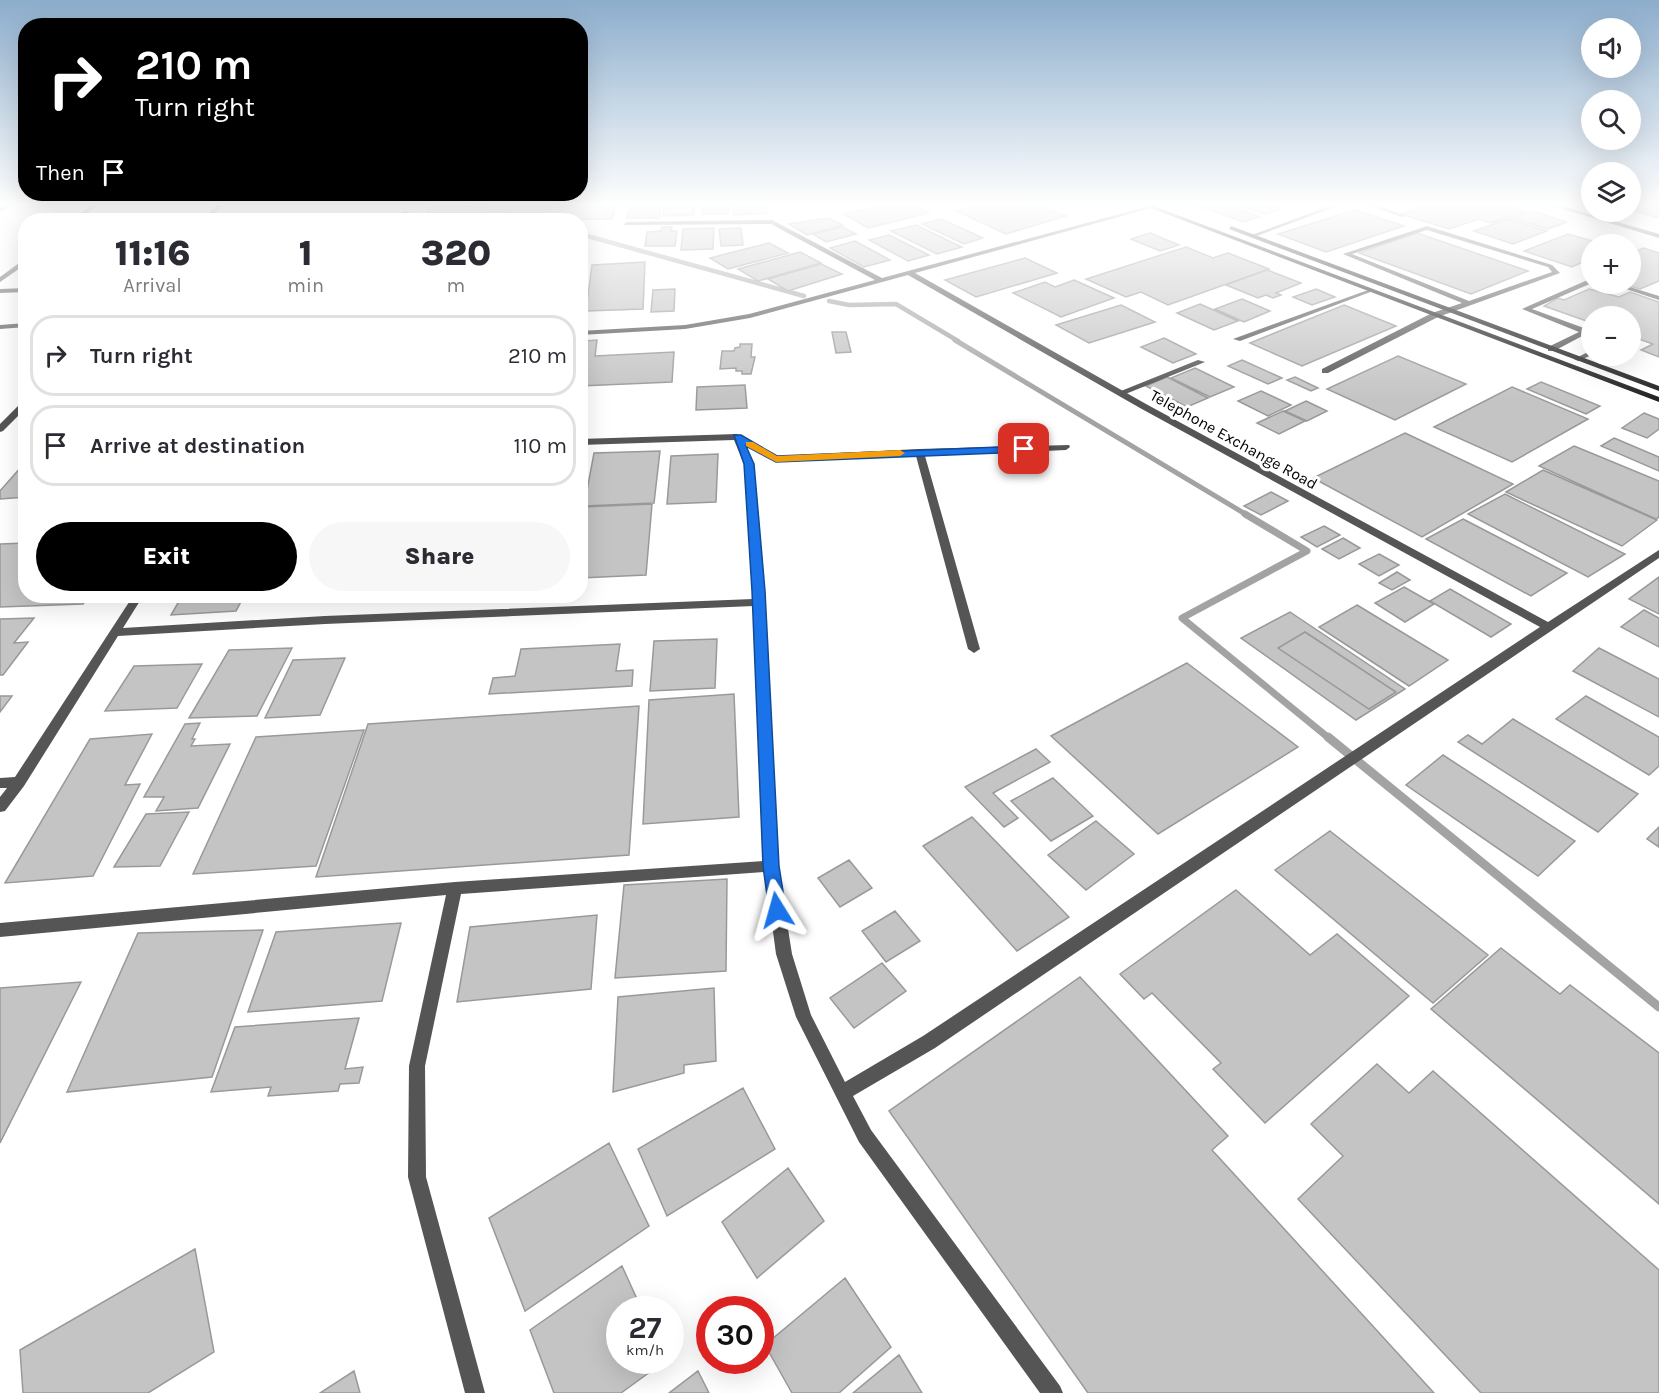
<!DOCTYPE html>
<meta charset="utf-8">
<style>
:root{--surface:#fff;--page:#f7f7f7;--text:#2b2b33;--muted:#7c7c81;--line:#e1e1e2;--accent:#000}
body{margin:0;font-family:Karla,sans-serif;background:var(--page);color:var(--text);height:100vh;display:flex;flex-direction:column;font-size:22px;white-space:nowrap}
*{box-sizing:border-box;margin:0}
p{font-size:20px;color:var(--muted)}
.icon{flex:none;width:33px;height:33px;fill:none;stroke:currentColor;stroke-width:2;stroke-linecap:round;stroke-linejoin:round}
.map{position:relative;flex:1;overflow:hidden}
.details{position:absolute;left:18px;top:213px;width:570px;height:390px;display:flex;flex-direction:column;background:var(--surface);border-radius:24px;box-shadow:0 6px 24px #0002}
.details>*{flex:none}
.top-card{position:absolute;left:18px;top:18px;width:570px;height:183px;border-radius:24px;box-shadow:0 6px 24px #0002;background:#000;color:#fff;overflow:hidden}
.tools{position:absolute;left:1581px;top:18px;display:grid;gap:12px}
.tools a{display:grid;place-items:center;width:60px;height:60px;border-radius:50%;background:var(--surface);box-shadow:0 6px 24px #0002;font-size:30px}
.speed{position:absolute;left:606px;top:1296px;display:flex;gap:12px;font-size:30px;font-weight:700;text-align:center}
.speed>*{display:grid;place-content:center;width:78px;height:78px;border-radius:50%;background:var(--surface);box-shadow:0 6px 24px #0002;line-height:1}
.speed small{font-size:15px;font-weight:400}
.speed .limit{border:9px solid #d22;background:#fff;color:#111}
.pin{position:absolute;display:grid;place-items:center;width:51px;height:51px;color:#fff;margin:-26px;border-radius:12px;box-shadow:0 3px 9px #0006}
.me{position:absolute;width:66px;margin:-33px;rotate:352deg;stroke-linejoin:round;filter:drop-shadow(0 0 4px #0008)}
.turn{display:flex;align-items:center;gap:21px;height:126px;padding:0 18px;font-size:27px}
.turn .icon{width:78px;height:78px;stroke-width:2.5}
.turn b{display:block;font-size:42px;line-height:51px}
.then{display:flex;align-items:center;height:57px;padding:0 18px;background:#0003;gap:12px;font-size:22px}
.eta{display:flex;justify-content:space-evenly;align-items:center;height:102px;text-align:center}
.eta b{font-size:36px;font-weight:800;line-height:42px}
.button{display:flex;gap:12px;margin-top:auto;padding:12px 18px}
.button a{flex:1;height:69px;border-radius:36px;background:var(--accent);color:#fff;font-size:24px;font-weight:800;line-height:69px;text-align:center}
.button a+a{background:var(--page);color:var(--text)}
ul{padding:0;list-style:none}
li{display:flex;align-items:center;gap:18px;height:81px;margin:0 12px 9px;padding:0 6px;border:3px solid var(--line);border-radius:24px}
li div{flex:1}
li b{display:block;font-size:22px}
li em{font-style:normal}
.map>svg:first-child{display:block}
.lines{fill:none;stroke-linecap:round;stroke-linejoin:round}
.stream-far3{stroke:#a3a3a3;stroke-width:4.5}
.stream-far2{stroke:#a3a3a3;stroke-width:5}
.stream-far1{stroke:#a3a3a3;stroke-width:7}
.stream{stroke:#a3a3a3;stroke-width:9}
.building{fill:#c4c4c4;stroke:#999;stroke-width:1.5}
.lane{fill:#555;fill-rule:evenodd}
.street{fill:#555;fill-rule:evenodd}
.secondary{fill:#222;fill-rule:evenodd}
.route{fill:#1a73e8;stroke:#114b97;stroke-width:1.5}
.slow{fill:#f59e0b}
.labels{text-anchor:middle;stroke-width:6;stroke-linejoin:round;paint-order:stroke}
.far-street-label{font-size:16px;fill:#000;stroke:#fff}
</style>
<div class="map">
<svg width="1659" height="1393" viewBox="0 0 1659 1393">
<rect width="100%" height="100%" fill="#fff"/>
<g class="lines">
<!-- stream-far3 -->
<path class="stream-far3" d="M503 212 533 220
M580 234 804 296
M829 301 849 305 896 304 958 341"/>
<!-- stream-far2 -->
<path class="stream-far2" d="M955 340 1247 515"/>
<!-- stream-far1 -->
<path class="stream-far1" d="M1245 514 1307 551 1182 618 1330 739"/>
<!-- stream -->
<path class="stream" d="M1328 737 1659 1007"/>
</g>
<!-- building -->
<path class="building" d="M431 205H463L527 220H422Z
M472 205H616L612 219 537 220Z
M630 205H661L659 218H627Z
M665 205H695L694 215 663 216Z
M702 205H728V214H702Z
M733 205H766L768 213 734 215Z
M885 205H912L929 213 868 228 844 214Z
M980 205H1037L1066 216 1006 234 956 211Z
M1196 205H1227L1260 217 1243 222Z
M1238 205H1272H1269L1281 209 1265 214Z
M1429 205H1504L1525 211 1491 223 1479 219 1449 229 1401 214Z
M1630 205H1659V218L1630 210Z
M1355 210 1404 226 1326 252 1278 234Z
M1532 211 1567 222 1548 229 1512 218Z
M828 218 843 225 807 235 789 224Z
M941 219 983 238 964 244 922 224Z
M1508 219 1547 231 1513 244 1474 231Z
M916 225 962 247 937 254 891 231Z
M662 227H672L671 231H677L675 246H645L647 232 661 231Z
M842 227 856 234 826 242 813 234Z
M714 228 713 249 681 250 683 229Z
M741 228 743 245 721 246 719 229Z
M1150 233 1179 245 1160 251 1131 239Z
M1417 233 1528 271 1471 294 1359 253Z
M1568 234 1603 244H1592V258L1572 267 1524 251Z
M889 235 929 255 908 261 869 240Z
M855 241 890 260 864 267 830 248Z
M769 243 788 253 728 269 710 258Z
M1186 247 1213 258 1228 253 1269 269 1168 305 1141 292 1126 297 1086 279Z
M1643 248 1659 253V281L1640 289 1623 284H1630V254Z
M800 252 821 263 758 281 738 269Z
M1025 258 1057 273 976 297 945 280Z
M645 262 643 309 586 311 592 265Z
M821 264 842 274 788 291 768 279Z
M1267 270 1301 283 1276 293 1281 295 1273 298 1266 295 1258 298 1226 285Z
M1074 280 1114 298 1061 317 1013 293 1045 282 1055 287Z
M675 289 674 311 651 312 653 290Z
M1316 289 1335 297 1312 305 1293 297Z
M1589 289 1619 297 1630 292 1659 302V357L1641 350 1653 344 1630 336V316H1592V323L1544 306 1558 298 1564 300Z
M1242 299 1270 311 1244 322 1215 309Z
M1200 304 1238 321 1214 330 1177 313Z
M1121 305 1155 322 1089 343 1056 325Z
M1344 305 1396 326 1302 366 1250 343Z
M832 332H846L851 352 836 353Z
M1164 338 1196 354 1173 363 1141 347Z
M597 340 595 356 674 352 672 382 580 386V356L585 341Z
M740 344H752L751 357H755L751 374H742V371H736V368L720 369 722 351H734L735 348 740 347Z
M1398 356 1466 384 1395 420 1327 389Z
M1242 360 1282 378 1268 384 1228 366Z
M1195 368 1234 387 1210 397 1171 378Z
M1167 377 1208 398 1187 407 1146 386Z
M1295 377 1318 388 1311 391 1287 380Z
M1541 382 1600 406 1586 414 1527 389Z
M745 385 747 408 696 410 697 387Z
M1512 387 1588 419 1512 462 1434 427Z
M1261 391 1291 405 1268 416 1238 401Z
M1306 401 1327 411 1307 421 1285 411Z
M1283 411 1305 421 1279 434 1257 423Z
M1644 413 1659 419V429L1647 438 1622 428Z
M1405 433 1513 484 1422 537 1313 478Z
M1614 438 1659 457V471L1601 446Z
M1574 446 1659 481V517L1656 519 1539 466Z
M660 451 654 503 584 506 594 453Z
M718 454 716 502 667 504 671 456Z
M22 466H26V497L0 499V491Z
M1543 470 1657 520 1622 546 1506 492Z
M1271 492 1288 501 1261 515 1244 506Z
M1505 494 1625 554 1588 577 1468 514Z
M652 504 646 575 580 578 583 507Z
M1463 519 1567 573 1531 596 1426 539Z
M1324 526 1340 535 1317 547 1301 537Z
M1343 538 1360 548 1339 559 1322 549Z
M26 543V596H89L83 604 0 607V544Z
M1379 554 1399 565 1379 576 1359 564Z
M1397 572 1410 580 1392 590 1379 583Z
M1659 577V614L1629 599Z
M1404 587 1434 604 1405 622 1375 603Z
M1450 589 1511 624 1491 637 1430 601Z
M182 596H244L236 611 171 615Z
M1357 605 1448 660 1409 686 1319 627Z
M1644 610 1659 618V647L1621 627Z
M1290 612 1405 689 1356 720 1241 638Z
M34 618 14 643 28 642 3 675H0V619Z
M1305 632 1396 692 1369 709 1278 648Z
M717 639 715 688 650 691 654 641Z
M620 644 616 671 633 670 632 686 489 694 493 678 515 676 521 649Z
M292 648 257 716 189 718 229 650Z
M1599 648 1659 679V717L1573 671Z
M345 658 320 715 265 718 293 660Z
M1187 663 1298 747 1158 834 1051 736Z
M202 664 177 708 105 711 134 666Z
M734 694 739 817 643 824 649 700Z
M0 696H12L0 712Z
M1586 696 1659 737V766L1649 775 1556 719Z
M639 706 629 855 316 877 368 724Z
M1513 719 1638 794 1598 832 1458 742 1468 735 1482 744Z
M200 723 192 739H195L191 746 230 744 198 808 156 811 164 797H144L185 724Z
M364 730 316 866 193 874 256 737Z
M152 734 125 785 140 784 93 876 5 883 90 739Z
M1036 749 1050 762 993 793 1018 818 1004 827 965 787Z
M1443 755 1575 841 1538 876 1406 785Z
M1053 778 1093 816 1051 841 1011 801Z
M189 812 160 866 114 867 146 814Z
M972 817 1069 917 1017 951 923 846Z
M1096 821 1134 854 1086 890 1048 855Z
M1659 827V847L1647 839Z
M1330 831 1488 955 1433 1003 1275 870Z
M849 860 872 888 840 907 818 878Z
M727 879 726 971 615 978 624 885Z
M1236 890 1310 955 1337 934 1409 996 1265 1123 1213 1069 1221 1063 1152 993 1144 999 1120 974Z
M895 911 920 941 886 962 862 931Z
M597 915 591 989 457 1002 470 927Z
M401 923 382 1001 248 1012 276 932Z
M263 930 212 1077 67 1092 138 933Z
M1501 948 1560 994 1570 985 1659 1053V1204L1431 1009Z
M882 963 906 991 854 1028 830 998Z
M1080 977 1228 1136 1212 1150 1434 1393H1088L889 1111Z
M81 982 0 1143V988Z
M714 988 716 1061 684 1065V1073L613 1092 618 997Z
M359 1018 345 1069 363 1067 359 1083 340 1084 338 1091 268 1096 271 1087 211 1092 235 1027Z
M1377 1064 1409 1093 1433 1071 1659 1270V1393H1481L1298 1199 1343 1156 1311 1124Z
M743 1088 775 1149 667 1216 638 1149Z
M609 1143 649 1226 525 1311 489 1218Z
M788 1168 824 1221 757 1278 722 1222Z
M195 1249 214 1352 148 1393H23L20 1350Z
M622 1266 642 1310H620V1360L665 1361 621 1393H554L530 1330Z
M845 1278 891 1347 839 1393H792L765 1345Z
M899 1355 922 1393H853Z
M354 1371 360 1393H320Z
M698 1371 709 1393H669Z"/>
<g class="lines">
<!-- lane -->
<path class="lane" d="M4 205H11L0 212V207Z
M92 205H98L78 220H72Z
M217 205H223L208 220H202Z
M1332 205H1340L1254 237 1249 236Z
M1369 205H1377L1406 216 1401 217Z
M404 211 409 212 404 220H398Z
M1427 226 1552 265 1560 273 1438 317 1328 373H1322V369L1432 313 1462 303 1343 254ZM1427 230 1548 267 1552 272 1469 301 1352 254Z
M26 258V264L0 282V277Z
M1592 278V283L1532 309 1592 331V336L1586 334 1554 351H1548V347L1579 332 1522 309Z
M1611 284H1620L1659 296V300Z
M26 288V292L0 293V289Z
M1368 290 1373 291 1240 341 1233 339Z
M26 323V327L0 329V325Z
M1592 350V355L1578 361 1574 359Z
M1198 360 1205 362 1123 395 1116 393Z
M23 401H26V408L3 431 0 432V424Z"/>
<!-- street -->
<path class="street" d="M1153 205H1162L915 273 1146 404 1548 622 1659 550V558L935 1048 853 1096 871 1130 1060 1386 1063 1393H1040L859 1142 796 1017 776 954 765 872 461 894 425 1066 426 1177 485 1393H465L408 1177 409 1066 446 895 0 937V923L455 882 764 861 754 606 325 624 118 636 24 786 5 811 0 812V797L7 788H0V778L15 777 133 596H143L123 628 325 616 753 599 744 464 734 440 580 445V439L737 434 778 456 919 449 1069 445 1070 447 1066 450 925 456 980 649 974 653 968 649 916 456 776 462 745 445 754 464 764 602 778 866 792 954 811 1015 845 1082 923 1036 1540 627 1140 408 908 275 750 318 685 329 580 335V331L685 325 749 314 875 280 771 224 624 225 626 222 772 220 882 278Z
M1550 205H1559L1659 234V238Z"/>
<!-- secondary -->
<path class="secondary" d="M1143 205H1151L1659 397V402Z
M1231 226 1659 386V391L1229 229Z"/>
</g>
<!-- sky -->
<linearGradient id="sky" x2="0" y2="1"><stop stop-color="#8cadcc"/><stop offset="0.51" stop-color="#fff"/><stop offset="1" stop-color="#fff" stop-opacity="0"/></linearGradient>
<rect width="1659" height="400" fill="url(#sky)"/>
<!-- route -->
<path class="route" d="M734 435H741L777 456 1024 446 1029 449 1024 452 776 462 746 446 754 464 765 591 779 866 786 910 783 915 777 917 771 915 769 910 763 866 752 591 744 464Z"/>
<!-- slow -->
<path class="slow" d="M746 442H753L777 456 900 450 905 453 900 456 776 462 746 446Z"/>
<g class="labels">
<!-- far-street labels -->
<g class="far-street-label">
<text transform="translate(1234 439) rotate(29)" y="6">Telephone Exchange Road</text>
</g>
</g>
</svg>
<div class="tools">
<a><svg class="icon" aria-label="sound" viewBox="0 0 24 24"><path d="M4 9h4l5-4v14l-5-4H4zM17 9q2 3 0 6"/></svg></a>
<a><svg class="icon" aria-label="search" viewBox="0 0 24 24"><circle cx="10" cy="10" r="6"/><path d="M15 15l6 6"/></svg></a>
<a><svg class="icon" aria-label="layers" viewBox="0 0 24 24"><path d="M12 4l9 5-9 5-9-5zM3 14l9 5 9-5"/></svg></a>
<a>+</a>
<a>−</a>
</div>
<div class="speed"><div>27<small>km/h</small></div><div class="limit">30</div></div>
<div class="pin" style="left:1024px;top:449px;background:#d93025"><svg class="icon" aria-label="arrive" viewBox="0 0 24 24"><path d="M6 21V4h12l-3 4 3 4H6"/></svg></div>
<svg class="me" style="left:777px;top:910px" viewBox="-20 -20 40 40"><path d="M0-17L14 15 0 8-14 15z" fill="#1a73e8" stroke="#fff" stroke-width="4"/></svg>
<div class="top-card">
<div class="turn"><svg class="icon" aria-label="right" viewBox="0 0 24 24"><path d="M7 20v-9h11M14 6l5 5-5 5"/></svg><div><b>210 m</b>Turn right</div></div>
<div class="then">Then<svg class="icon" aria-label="arrive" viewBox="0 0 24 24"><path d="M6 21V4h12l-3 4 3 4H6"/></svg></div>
</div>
<section class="details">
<div class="eta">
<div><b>11:16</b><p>Arrival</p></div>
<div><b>1</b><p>min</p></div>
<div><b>320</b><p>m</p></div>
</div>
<ul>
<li><svg class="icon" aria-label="right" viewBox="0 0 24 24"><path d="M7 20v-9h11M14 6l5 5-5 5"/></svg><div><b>Turn right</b></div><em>210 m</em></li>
<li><svg class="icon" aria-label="arrive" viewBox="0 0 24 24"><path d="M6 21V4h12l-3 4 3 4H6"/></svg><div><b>Arrive at destination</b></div><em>110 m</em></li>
</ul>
<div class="button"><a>Exit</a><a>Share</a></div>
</section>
</div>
